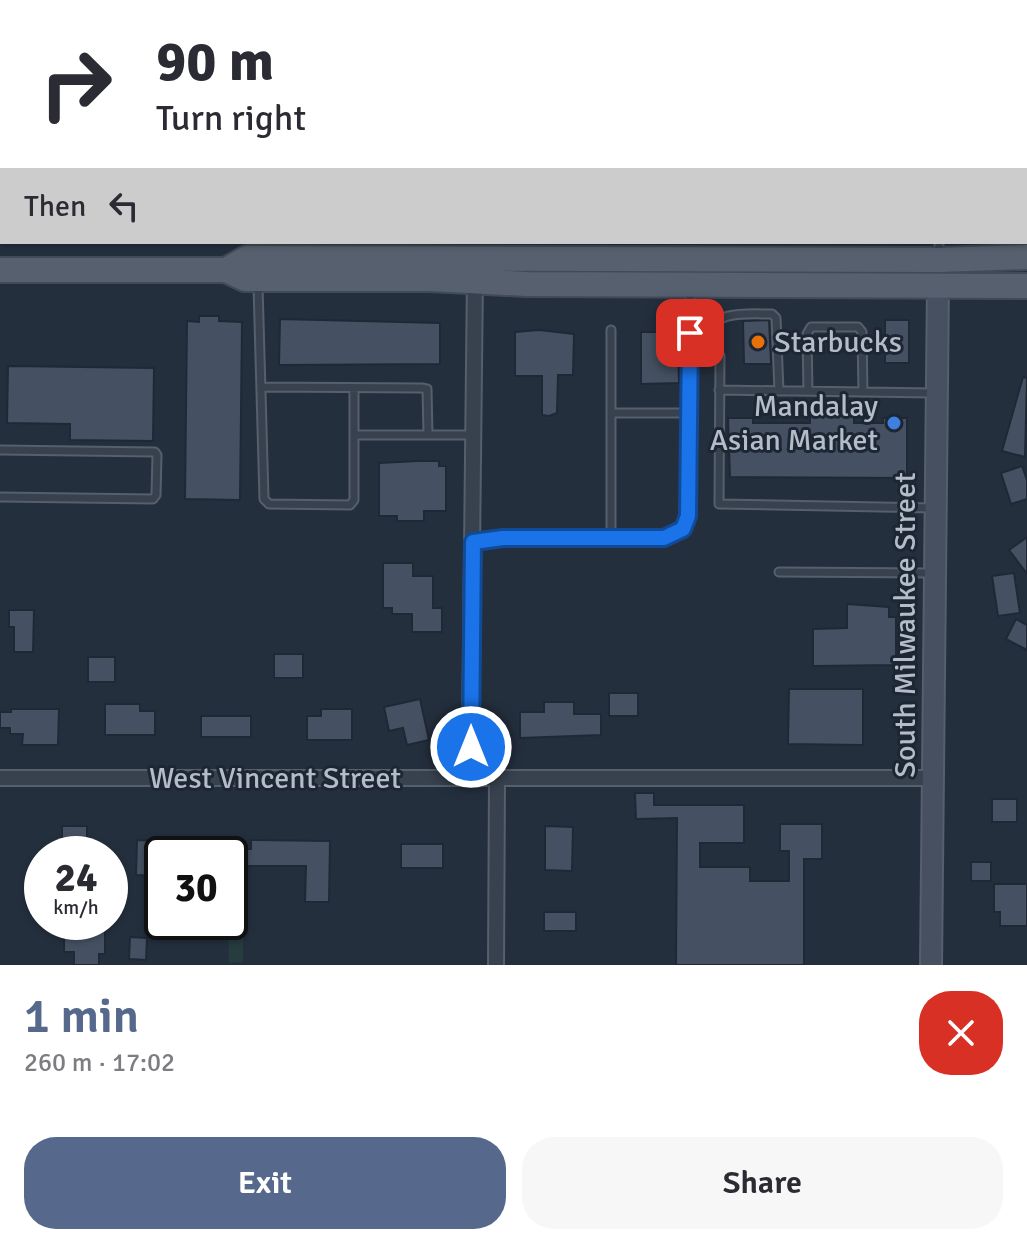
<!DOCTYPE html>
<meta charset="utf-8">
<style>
:root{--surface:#fff;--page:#f7f7f7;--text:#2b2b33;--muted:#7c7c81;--accent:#56698c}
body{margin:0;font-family:Signika,sans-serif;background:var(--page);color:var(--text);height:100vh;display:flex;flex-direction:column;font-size:30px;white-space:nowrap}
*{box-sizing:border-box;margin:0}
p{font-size:26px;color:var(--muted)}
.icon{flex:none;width:44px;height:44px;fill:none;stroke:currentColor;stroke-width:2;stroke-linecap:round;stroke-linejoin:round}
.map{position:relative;height:965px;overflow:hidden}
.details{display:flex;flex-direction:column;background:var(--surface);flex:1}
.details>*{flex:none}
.guide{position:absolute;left:0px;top:0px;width:1028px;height:244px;box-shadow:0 2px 6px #0004;background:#fff;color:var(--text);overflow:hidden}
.speed{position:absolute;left:24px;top:836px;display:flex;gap:16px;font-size:40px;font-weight:700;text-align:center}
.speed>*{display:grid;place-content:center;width:104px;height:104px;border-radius:50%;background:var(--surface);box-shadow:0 2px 6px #0004;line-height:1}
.speed small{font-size:20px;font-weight:400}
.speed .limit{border:4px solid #111;border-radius:12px;background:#fff;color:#111}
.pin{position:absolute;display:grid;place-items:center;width:68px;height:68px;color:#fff;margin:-34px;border-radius:16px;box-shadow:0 4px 12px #0006}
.me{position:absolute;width:88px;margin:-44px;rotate:0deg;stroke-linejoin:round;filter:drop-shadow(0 0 6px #0008)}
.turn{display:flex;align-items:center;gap:28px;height:168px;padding:0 24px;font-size:36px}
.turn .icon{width:104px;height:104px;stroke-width:2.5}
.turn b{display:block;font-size:56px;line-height:68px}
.then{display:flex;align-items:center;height:76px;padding:0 24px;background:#0003;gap:16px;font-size:30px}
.round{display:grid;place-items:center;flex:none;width:84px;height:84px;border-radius:32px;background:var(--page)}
.overview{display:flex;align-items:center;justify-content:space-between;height:136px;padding:0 24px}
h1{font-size:48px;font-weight:600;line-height:60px;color:var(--accent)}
.button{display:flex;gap:16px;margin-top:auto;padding:16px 24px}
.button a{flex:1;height:92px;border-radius:32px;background:var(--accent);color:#fff;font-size:32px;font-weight:600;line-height:92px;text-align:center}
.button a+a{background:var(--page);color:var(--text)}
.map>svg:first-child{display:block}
.green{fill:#263c3f}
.building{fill:#455162;stroke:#1f2835;stroke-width:2}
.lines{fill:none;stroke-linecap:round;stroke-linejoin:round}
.lane-casing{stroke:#565f6c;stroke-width:11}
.street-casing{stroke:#565f6c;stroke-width:18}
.secondary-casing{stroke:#565f6c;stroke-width:24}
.primary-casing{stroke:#414a57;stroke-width:28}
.lane{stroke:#38414e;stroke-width:7}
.street{stroke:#38414e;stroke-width:14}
.secondary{stroke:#465061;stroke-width:20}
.primary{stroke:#56606e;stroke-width:24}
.route-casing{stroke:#114b97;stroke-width:20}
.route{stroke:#1a73e8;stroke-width:14}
.food-dot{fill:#e8710a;stroke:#1d2633;stroke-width:3}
.shop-dot{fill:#3f7fe0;stroke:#1d2633;stroke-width:3}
.labels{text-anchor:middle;stroke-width:6;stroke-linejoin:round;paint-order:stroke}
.poi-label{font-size:30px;fill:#b4bcc9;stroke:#1d2633;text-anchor:start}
.street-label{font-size:30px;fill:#b4bcc9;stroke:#1d2633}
</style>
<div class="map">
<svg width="1027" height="965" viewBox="0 0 1027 965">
<rect width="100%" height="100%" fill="#242f3e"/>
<!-- green -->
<path class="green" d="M228 931H243V962L229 963Z"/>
<!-- building -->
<path class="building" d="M199 316H219V321L242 322 240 500 185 499 187 321 199 322Z
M280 319 440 323V364L279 365Z
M769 320 771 364H744L743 321Z
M885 320H909V363H885Z
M539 330 574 334 573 375H558L557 413 549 416 542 415V376H515V332Z
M641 332H678L679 383 641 384Z
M8 366 154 368 153 441 70 440V424L7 423Z
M1023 377 1027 378 1025 457 1002 451Z
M810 415H854V423H883V418H907V478L730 477 728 418H753V423H810Z
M418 461H439V466H446V511H424V521H397V516H379V463Z
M1022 466 1027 480V499L1011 504 1001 473Z
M1027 537V574L1009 550Z
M383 563H413V576H433V608H442V632H412V614H392V608H383Z
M1014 573 1020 613 998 616 992 576Z
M847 604 889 607V617H896V665L813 666V629L847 628Z
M9 610H34L33 652H14V627H9Z
M1016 619 1027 625V650L1006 639Z
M274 654H303V678H274Z
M88 657H115V682H88Z
M789 689H863V745L788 744Z
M609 693H638V716H609Z
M420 699 429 740 407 745 403 728 389 731 384 707Z
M544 702H574V714H601V735L520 738V712H544Z
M105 704H140V711H155V735H105Z
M11 709H59L58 745H22L23 734H10V728H0V712H11Z
M321 709H352V740H307V716H321Z
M201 716H251V737H201Z
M635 793H654V805H744V843H700V867H750V881H789V851H780V824H822V859H804V965H676L677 818 636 819Z
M992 799H1017V822H992Z
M62 826H87V854H62Z
M545 826 573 827 572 871 545 870Z
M137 840 220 843V854H162V876L136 875Z
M251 840 330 841 329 902H305L306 866H234V849H251Z
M401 844H443V868H401Z
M971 862H991V881H971Z
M994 884H1027V926H1000V912H994Z
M544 912H576V931H544Z
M64 930H105V954H99V965H74V952H64Z
M130 937 147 938 146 960 129 959Z"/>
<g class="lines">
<defs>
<path id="lane" d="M34 0 35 2
M204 2 205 0
M0 87H2
M939 242V258
M258 285 264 499 269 504 350 505 354 500V435H472
M690 333 709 342 720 356 719 504 934 508
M700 336C717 310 745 314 772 314L776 318 779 391
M261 387 422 388 427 389 428 435
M719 390 933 393
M808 391 807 334 811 327H858L862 332 863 392
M611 413H689
M354 435V388
M0 450 155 452 157 455 156 495 153 499 0 497
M611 537 664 538 683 529 688 516 690 290
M473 542 503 538 611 537V330
M779 572 932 573"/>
<path id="street" d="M475 276 470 731 471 764 477 779
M0 778H934
M496 965 497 779"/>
<path id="secondary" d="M558 2 559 0
M577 2V0
M931 965 938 285"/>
<path id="primary" d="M0 270H226L245 279H430L526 284 1027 286
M226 270 247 258 939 260 1027 257"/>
</defs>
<!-- lane casing -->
<use href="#lane" class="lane-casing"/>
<!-- street casing -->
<use href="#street" class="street-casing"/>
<!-- secondary casing -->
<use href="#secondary" class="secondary-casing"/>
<!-- primary casing -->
<use href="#primary" class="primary-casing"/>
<!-- lane -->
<use href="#lane" class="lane"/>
<!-- street -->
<use href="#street" class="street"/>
<!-- secondary -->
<use href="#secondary" class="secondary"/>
<!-- primary -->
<use href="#primary" class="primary"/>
</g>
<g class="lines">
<defs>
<path id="route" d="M471 747 473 542 503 538H664L683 529 688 516 690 333"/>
</defs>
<!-- route casing -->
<use href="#route" class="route-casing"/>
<!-- route -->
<use href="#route" class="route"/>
</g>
<!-- markers -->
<circle class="food-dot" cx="758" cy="342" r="8"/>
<circle class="shop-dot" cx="894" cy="423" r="8"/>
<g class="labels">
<!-- poi labels -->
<g class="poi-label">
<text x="774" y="352">Starbucks</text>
<text x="878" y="416" text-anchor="end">Mandalay<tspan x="878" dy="34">Asian Market</tspan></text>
</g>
<!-- street labels -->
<g class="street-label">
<text transform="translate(905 625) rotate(-90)" y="10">South Milwaukee Street</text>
<text x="275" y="788">West Vincent Street</text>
</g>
</g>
</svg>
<div class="speed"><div>24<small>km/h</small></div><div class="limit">30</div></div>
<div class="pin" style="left:690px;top:333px;background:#d93025"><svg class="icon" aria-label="arrive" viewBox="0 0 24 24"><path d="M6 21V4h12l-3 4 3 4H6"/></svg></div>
<svg class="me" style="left:471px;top:747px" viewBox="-20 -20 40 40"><circle r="17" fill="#1a73e8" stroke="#fff" stroke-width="3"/><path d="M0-11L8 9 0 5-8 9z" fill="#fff"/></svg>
<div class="guide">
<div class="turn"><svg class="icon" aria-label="right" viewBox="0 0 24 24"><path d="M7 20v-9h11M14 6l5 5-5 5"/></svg><div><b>90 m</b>Turn right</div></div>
<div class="then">Then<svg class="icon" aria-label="left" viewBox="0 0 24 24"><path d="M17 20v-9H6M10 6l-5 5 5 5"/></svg></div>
</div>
</div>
<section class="details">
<div class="overview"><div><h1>1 min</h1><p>260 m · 17:02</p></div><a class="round" style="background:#d93025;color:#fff"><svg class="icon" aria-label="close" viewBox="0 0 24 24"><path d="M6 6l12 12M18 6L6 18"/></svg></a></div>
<div class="button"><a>Exit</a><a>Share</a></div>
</section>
